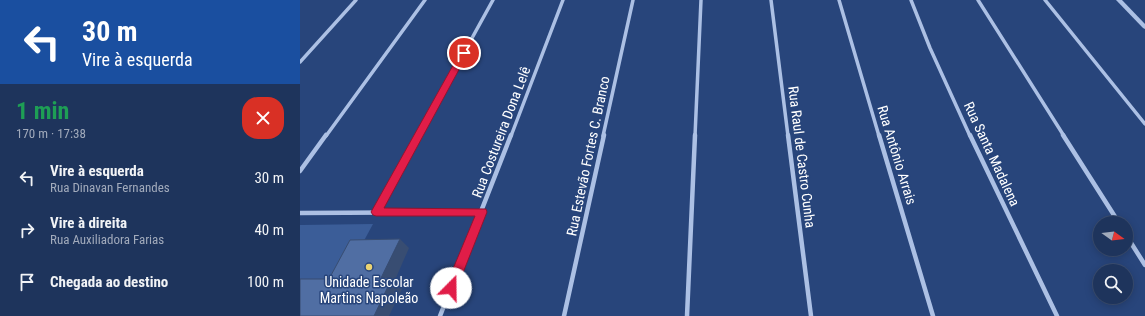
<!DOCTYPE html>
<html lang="pt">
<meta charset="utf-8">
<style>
:root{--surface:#1e345c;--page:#2b3f65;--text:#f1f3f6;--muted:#a1aabb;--line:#3c4f72}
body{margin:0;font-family:"Roboto Condensed",sans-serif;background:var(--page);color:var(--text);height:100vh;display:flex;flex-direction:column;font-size:15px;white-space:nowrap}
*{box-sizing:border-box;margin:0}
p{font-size:13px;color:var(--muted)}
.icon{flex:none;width:22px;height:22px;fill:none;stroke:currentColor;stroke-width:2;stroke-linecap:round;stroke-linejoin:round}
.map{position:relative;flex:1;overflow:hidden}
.sheet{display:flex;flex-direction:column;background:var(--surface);width:300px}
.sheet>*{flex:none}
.banner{background:#1a4fa0;color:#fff;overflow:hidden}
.needle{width:26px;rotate:105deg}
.tools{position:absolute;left:793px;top:216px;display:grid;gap:8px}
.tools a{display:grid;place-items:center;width:40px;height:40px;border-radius:50%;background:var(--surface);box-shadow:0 2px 10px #0003,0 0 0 1px var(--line);font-size:20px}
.pin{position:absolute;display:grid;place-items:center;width:34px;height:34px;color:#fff;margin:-17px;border:2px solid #fff;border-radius:50%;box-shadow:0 1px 4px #0007}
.me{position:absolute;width:44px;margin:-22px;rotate:22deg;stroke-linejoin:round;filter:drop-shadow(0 0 3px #0008)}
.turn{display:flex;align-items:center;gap:14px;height:84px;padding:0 16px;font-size:18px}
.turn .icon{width:52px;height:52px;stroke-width:2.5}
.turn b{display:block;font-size:28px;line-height:34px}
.round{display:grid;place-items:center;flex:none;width:42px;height:42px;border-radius:16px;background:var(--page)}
.head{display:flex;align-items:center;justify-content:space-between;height:68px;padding:0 16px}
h1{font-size:24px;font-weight:700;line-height:30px;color:#1e9e55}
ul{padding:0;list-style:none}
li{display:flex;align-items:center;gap:12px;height:52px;padding:0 16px}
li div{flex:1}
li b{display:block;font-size:15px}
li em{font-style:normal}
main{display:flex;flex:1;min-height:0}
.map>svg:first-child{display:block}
.green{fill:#3b5d98}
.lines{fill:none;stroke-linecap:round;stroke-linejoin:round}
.minor-far1{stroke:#acc0e4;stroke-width:3.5}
.minor{stroke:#acc0e4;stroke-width:4.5}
.tertiary{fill:#acc0e4;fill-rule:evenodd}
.shaded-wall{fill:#384d72}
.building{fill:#506ea3;stroke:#384d72}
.route{fill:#e11d48;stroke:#92132f}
.poi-dot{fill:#ebd372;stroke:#28457b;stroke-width:1.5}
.labels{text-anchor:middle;stroke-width:3;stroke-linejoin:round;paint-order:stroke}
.street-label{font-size:14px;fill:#fff;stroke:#28457b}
.poi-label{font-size:14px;fill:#fff;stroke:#28457b}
</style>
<main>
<section class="sheet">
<div class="banner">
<div class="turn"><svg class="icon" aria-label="left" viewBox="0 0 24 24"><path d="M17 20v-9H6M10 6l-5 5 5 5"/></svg><div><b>30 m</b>Vire à esquerda</div></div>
</div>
<div class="head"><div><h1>1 min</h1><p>170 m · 17:38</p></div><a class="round" style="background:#d93025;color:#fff"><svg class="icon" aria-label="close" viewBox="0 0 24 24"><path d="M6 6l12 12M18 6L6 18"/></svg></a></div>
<ul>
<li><svg class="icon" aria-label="left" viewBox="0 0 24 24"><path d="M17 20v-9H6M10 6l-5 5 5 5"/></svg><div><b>Vire à esquerda</b><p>Rua Dinavan Fernandes</p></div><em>30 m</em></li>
<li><svg class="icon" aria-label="right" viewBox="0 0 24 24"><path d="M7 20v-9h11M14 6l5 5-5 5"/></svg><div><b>Vire à direita</b><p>Rua Auxiliadora Farias</p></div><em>40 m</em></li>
<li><svg class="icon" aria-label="arrive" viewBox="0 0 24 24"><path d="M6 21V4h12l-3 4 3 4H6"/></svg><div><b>Chegada ao destino</b></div><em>100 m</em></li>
</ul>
</section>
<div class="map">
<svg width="845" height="316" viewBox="0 0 845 316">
<rect width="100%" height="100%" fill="#28457b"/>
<!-- green -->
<path class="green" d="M73 224 40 285H0V225Z"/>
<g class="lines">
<!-- minor-far1 -->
<path class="minor-far1" d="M471 0 488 136
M539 0 579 136
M611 0 630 48 670 136
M678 0 764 136
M745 0 845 124
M0 62 56 0
M26 136 125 0
M118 136 193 0
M211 136 263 0
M303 136 333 0
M395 136 401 0"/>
<!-- minor -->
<path class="minor" d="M488 135 511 316
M579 135 633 316
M670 135 757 316
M763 135 819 223
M0 171 26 135
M76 212 119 135
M0 213 182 212
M826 235 845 265
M140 316 211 135
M264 316 304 135
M387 316 395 135"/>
<!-- tertiary -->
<path class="tertiary" d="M816 0H822L845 24V29L843 28Z"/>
</g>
<!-- shaded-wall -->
<path class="shaded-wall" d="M100 239 109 248 95 280 103 287 89 316H74L81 278Z"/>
<!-- building -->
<path class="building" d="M100 239 81 278H92L74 316H0V279H29L50 240Z"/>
<!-- route -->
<path class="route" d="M161 51H164L168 53 84 208 186 209 187 212 157 288 155 292 151 293 147 292 145 288 175 216H76L73 215 71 212Z"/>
<!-- markers -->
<circle class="poi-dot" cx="69" cy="267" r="4"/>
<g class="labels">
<!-- street labels -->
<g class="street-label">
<text transform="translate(201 132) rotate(-69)" y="5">Rua Costureira Dona Lelê</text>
<text transform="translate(692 154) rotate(65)" y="5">Rua Santa Madalena</text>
<text transform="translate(597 155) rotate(73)" y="5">Rua Antônio Arrais</text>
<text transform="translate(288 156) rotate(-78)" y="5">Rua Estevão Fortes C. Branco</text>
<text transform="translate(502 157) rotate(83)" y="5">Rua Raul de Castro Cunha</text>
</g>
<!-- poi labels -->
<g class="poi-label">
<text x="69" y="287">Unidade Escolar<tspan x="69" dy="16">Martins Napoleão</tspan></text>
</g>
</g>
</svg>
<div class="tools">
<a><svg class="needle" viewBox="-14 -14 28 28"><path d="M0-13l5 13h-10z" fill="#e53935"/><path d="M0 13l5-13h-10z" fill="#a1aabb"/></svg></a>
<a><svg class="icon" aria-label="search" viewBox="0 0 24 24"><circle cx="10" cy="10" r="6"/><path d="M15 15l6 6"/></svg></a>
</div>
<div class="pin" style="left:164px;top:53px;background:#d93025"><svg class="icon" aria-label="arrive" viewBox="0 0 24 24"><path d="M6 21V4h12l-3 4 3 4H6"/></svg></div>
<svg class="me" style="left:151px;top:288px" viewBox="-20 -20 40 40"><circle r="19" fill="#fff"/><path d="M0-13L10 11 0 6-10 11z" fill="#e11d48"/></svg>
</div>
</main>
